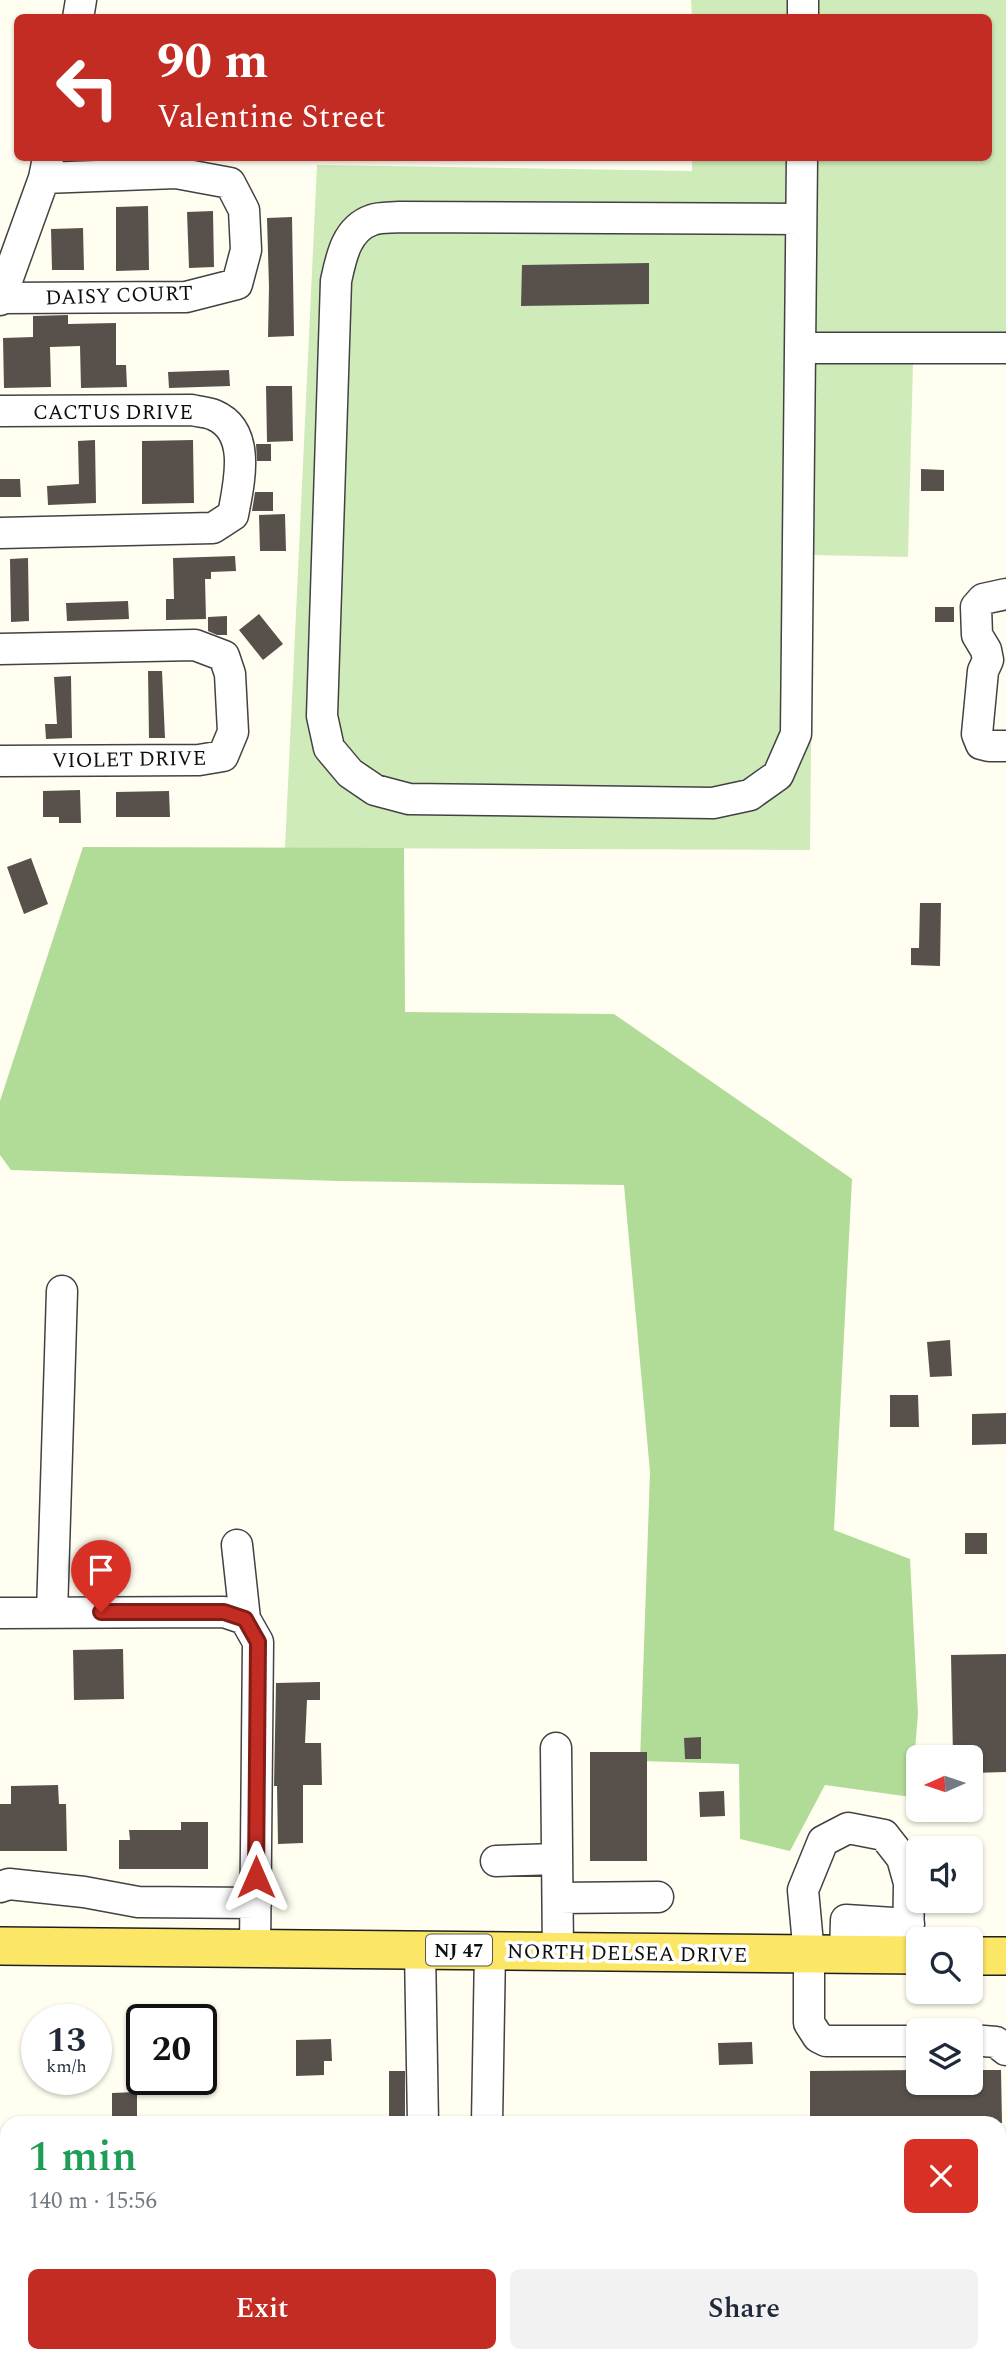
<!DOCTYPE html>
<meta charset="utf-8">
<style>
:root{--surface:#fff;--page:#f2f2f3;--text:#1f2937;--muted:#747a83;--accent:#c32c23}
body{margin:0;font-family:Spectral,serif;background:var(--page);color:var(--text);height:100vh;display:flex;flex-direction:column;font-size:26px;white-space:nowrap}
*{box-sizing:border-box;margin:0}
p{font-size:23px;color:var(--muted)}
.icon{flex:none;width:38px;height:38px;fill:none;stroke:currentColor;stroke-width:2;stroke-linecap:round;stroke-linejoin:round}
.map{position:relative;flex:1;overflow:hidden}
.sheet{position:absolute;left:0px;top:2116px;width:1006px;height:247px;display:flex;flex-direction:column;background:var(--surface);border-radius:21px 21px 0 0;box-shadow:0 2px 5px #0004}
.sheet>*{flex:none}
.top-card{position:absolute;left:14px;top:14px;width:978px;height:147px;border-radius:10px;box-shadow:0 2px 5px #0004;background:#c32c23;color:#fff;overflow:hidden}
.needle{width:46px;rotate:267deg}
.fabs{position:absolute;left:906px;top:1745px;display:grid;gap:14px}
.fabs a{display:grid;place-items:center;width:77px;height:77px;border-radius:10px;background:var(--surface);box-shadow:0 2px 5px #0004;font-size:35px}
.speed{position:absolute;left:21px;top:2004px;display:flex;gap:14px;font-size:35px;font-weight:700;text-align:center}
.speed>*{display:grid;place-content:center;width:91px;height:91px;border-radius:50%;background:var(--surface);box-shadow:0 2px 5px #0004;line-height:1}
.speed small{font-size:18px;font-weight:400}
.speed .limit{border:4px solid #111;border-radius:10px;background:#fff;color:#111}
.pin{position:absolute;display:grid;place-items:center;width:60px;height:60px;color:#fff;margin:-72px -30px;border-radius:50% 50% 50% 0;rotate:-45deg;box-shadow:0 0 7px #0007}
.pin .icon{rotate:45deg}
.me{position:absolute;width:77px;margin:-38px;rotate:0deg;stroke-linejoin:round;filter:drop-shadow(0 0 5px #0008)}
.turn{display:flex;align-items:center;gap:24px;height:147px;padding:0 28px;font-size:32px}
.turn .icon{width:91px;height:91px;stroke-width:2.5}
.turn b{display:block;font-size:49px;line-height:60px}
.round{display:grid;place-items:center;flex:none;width:74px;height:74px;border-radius:10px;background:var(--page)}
.overview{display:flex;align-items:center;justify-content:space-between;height:119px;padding:0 28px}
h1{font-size:42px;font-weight:600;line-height:52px;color:#1e9e55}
.button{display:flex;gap:14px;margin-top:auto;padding:14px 28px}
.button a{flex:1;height:80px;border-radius:10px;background:var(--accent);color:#fff;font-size:28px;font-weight:600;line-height:80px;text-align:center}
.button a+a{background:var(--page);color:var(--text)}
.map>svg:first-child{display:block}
.green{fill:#ceebb9}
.forest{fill:#b0dc98}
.building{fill:#58514b}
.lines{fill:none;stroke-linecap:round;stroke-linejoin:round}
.minor-casing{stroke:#424242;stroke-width:33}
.major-casing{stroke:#202020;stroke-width:40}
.minor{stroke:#fff;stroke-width:30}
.major{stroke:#fbe665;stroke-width:37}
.route-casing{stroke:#7f1d17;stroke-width:18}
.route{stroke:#c32c23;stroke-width:12}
.labels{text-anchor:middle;stroke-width:7;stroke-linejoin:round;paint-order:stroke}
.shield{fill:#fff;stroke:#575757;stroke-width:2}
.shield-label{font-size:19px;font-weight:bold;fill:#0f0f0f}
.street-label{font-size:21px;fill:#0f0f0f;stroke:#fff}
</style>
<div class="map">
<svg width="1006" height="2362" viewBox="0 0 1006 2362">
<rect width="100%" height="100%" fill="#fffef1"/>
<!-- green -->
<path class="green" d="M691 0H1006V364L913 363 908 557 813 555 810 850 285 848 317 165 692 171V158H989V18L692 17Z"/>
<!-- forest -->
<path class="forest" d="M83 847 404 848 405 1012 614 1014 852 1179 834 1530 910 1559 918 1714 911 1797 825 1785 790 1851 740 1839 739 1764 640 1761 650 1472 624 1185 338 1181 11 1170 0 1155V1101Z
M999 2176H1006V2362H759L761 2356H999Z
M0 2321 7 2330V2356H22L26 2362H0Z"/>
<!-- building -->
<path class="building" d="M148 206 149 270 116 271V207Z
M213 211 214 267 189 268 187 212Z
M292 217 294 336 268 337 269 287 267 218Z
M83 228 84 270H52L51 229Z
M649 263V304L521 306 522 265Z
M68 315V324L116 323V365H126L127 387 81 388 80 346 50 347 51 387 4 388 3 338 33 337V316Z
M229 370 230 386 169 388 168 372Z
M266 386H292L293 441 267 442Z
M95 440 96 503 48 505 47 486 79 484 78 441Z
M193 440 194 503 142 504V441Z
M256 444H271V461H257Z
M921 469 944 470V491H921Z
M0 479H20L21 497H0Z
M255 492H273V511H252Z
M285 514 286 551H260L259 515Z
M235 556 236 571 211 572V579H205L206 619 166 620V599H174L173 558Z
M28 558 29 621 11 622 10 559Z
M128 601 129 619 67 621 66 603Z
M935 607H954V622H935Z
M259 614 283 644 263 660 239 630Z
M227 616V635H217L208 631V617Z
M148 671H162L165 738H149Z
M71 676 72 738 46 739 45 724H57L54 677Z
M80 790 81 823H59V817H43V791Z
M169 791 170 817H116V792Z
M31 858 48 904 24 914 7 867Z
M920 903H941L940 966 911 965V948H919Z
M950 1340 952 1376 930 1377 927 1342Z
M890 1395H918L919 1427H890Z
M1006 1413V1444L972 1445V1414Z
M965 1533H987V1554H965Z
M123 1649 124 1699 74 1700 73 1650Z
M1006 1654V1772L971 1773V1757H953L951 1655Z
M320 1682V1700H307L305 1743H321L322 1785H303V1843L278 1844 277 1786H274L276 1683Z
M701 1737V1759H685L684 1738Z
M590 1752H647V1861H590Z
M58 1785 59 1804H66L67 1851H0V1804H11V1786Z
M724 1791 725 1816 700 1817 699 1792Z
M181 1822H208V1869H119V1840H130L129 1830H181Z
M331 2039 332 2061H324V2075L296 2076V2040Z
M752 2042 753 2064 719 2065 718 2043Z
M919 2070V2082H971V2070H1001L1002 2123H810V2071Z
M389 2071H405V2123H389Z
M137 2092V2123H112V2093Z"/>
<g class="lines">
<defs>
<path id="minor" d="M78 18 81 0
M803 18V0
M801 219 400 217C391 218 380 217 372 220 346 229 341 258 336 281L322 716 329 748 350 773 375 790 409 799 713 803 750 795 778 775 796 734 802 158
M1 298 186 297 237 284 246 250 244 210 230 183 176 173 44 178
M0 300 44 178 48 158
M800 348H1006
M0 411 192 410C199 412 207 412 214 415 252 431 239 483 233 515L213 528 0 533
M1006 594 983 599 976 607 977 635 986 650 988 660 983 671 977 734 981 744 989 746H1006
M0 649 195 645 224 656 230 674 233 732 223 756 199 760 0 761
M237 1545 245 1619
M0 1613 224 1612 245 1619 258 1642 255 1949
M52 1613 62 1291
M556 1748 558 1953
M496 1861 557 1859
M0 1887 9 1884 84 1892 138 1902 256 1903
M558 1898 658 1897
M420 1950 423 2123
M845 1955 846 1920 909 1924
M908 1955 909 1883 902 1858 884 1835 848 1828 823 1841 803 1890 809 1955V2023L818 2037 826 2041H919
M971 2040 996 2042 1006 2050
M487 2123 490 1951
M999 2221H1006
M490 2356V2362"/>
<path id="major" d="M0 1946C306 1950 612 1954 919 1955
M971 1956H1006"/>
</defs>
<!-- minor casing -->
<use href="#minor" class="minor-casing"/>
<!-- major casing -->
<use href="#major" class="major-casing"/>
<!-- minor -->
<use href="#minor" class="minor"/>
<!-- major -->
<use href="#major" class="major"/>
</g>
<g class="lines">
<defs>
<path id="route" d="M101 1612H224L245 1619 258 1642 256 1877"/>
</defs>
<!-- route casing -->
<use href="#route" class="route-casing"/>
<!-- route -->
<use href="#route" class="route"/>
</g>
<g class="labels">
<!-- shield labels -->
<rect class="shield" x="426" y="1934.5" width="66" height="31" rx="5"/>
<g class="shield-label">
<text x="459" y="1957">NJ 47</text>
</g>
<!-- street labels -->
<g class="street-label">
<text transform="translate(119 295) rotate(-2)" y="7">DAISY COURT</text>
<text x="113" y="419">CACTUS DRIVE</text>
<text transform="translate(129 759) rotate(-1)" y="7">VIOLET DRIVE</text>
<text transform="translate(627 1953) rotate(1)" y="7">NORTH DELSEA DRIVE</text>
</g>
</g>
</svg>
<div class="fabs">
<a><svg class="needle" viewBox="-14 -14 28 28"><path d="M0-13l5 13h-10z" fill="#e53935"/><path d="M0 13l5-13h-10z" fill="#747a83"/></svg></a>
<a><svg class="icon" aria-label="sound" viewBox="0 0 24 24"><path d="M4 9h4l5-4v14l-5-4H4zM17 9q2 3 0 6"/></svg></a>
<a><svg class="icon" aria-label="search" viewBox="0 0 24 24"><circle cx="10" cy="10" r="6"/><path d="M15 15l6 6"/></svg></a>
<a><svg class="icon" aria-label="layers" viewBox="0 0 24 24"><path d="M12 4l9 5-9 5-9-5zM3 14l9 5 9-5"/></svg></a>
</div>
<div class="speed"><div>13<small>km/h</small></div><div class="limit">20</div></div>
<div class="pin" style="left:101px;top:1612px;background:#d93025"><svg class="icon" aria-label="arrive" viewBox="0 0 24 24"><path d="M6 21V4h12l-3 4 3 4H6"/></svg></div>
<svg class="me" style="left:256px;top:1877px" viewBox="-20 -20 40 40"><path d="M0-17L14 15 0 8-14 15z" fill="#c32c23" stroke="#fff" stroke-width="4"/></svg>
<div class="top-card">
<div class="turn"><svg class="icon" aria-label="left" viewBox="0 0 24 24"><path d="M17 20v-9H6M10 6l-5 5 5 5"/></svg><div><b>90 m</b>Valentine Street</div></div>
</div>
<section class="sheet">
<div class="overview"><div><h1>1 min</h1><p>140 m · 15:56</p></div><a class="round" style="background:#d93025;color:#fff"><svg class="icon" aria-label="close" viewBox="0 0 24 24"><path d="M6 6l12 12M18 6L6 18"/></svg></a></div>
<div class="button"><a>Exit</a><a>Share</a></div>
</section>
</div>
